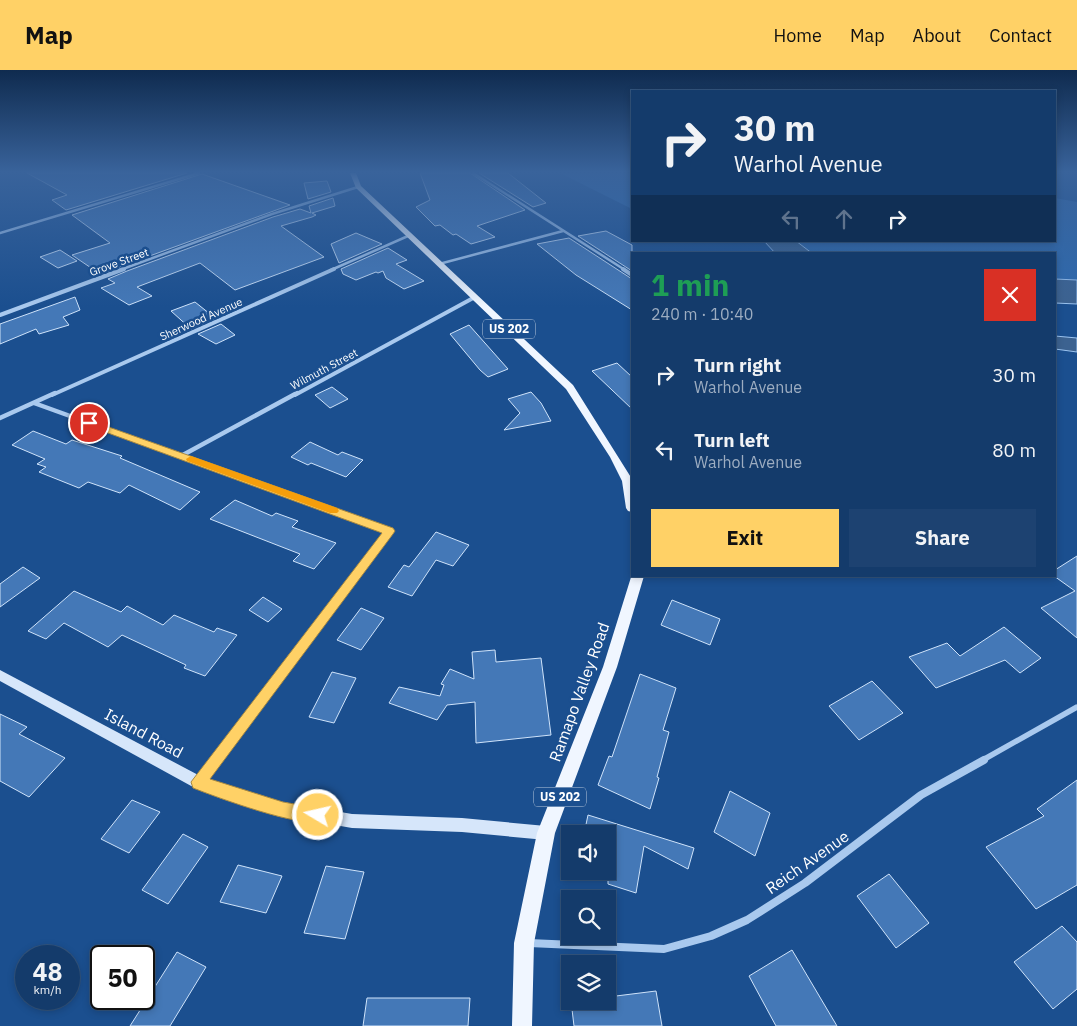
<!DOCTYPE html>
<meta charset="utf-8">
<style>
:root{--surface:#143b6b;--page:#1d4271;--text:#f1f3f6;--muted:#9dadc1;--line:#33557e;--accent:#ffd166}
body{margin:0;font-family:"IBM Plex Sans",sans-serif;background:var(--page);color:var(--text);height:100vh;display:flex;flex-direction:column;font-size:19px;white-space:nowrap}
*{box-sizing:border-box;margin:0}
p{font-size:16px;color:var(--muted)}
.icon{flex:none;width:28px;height:28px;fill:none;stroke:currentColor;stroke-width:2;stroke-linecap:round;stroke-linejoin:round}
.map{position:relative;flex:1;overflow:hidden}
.panel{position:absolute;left:631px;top:182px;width:425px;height:325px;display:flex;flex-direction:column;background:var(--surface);border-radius:0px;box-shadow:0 2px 8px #0003,0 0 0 1px var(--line)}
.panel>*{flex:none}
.banner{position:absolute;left:631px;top:20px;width:425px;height:152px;border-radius:0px;box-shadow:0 2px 8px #0003,0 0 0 1px var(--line);background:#143b6b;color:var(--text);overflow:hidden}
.fabs{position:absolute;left:561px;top:755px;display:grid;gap:10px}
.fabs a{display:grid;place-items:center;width:55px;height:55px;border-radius:0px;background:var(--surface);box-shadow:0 2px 8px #0003,0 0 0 1px var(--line);font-size:25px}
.speed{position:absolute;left:15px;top:875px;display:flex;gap:10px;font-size:25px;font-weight:700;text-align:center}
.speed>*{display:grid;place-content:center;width:65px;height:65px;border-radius:50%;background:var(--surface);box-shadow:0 2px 8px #0003,0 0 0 1px var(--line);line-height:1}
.speed small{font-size:12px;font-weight:400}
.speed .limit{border:2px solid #111;border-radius:8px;background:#fff;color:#111}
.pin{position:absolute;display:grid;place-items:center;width:42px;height:42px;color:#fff;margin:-21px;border:2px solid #fff;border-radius:50%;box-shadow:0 1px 5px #0007}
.me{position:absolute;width:55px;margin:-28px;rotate:279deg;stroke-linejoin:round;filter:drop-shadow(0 0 4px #0008)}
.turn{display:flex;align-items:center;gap:18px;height:105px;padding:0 20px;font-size:22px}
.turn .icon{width:65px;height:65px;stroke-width:2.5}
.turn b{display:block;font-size:35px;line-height:42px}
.lanes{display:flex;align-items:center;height:48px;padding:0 20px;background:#0003;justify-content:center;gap:25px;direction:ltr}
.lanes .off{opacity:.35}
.round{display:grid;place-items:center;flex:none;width:52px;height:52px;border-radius:0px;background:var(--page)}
.headline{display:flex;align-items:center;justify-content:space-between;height:85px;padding:0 20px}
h1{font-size:30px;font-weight:700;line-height:38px;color:#1e9e55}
.action{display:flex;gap:10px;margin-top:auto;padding:10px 20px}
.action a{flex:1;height:58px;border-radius:0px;background:var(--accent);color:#111;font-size:20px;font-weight:700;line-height:58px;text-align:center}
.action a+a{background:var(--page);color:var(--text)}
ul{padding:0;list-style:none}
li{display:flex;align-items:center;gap:15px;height:75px;padding:0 20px}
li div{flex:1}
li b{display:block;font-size:19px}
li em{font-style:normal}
header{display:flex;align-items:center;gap:30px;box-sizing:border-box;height:70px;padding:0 25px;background:var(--accent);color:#111}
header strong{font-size:24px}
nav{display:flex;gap:28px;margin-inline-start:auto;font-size:18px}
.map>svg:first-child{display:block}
.green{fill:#2e69ad}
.water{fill:#3c6290;stroke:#9cc4f0}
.building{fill:#4478b7;stroke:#cfe3fa}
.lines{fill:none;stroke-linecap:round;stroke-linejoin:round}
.street-far4{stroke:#a9c9ee;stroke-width:2.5}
.street-far3{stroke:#a9c9ee;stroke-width:4}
.street-far2{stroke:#a9c9ee;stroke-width:4.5}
.street-far1{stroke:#a9c9ee;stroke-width:5.5}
.street{stroke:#a9c9ee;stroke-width:8}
.secondary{fill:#d6e6fa;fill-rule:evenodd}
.primary{fill:#f0f6ff;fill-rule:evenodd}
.route{fill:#ffd166;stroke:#a68842}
.slow{fill:#f59e0b}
.labels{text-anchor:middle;stroke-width:5;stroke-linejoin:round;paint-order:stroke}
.far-street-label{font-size:11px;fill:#fff;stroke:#1b4f8f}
.shield{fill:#1b4f8f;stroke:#bbcadd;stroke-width:1}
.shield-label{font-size:12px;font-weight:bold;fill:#fff}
.near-street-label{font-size:16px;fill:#fff;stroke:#1b4f8f}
</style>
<header>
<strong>Map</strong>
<nav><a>Home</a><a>Map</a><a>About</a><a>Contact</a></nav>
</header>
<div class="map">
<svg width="1077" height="956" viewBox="0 0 1077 956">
<rect width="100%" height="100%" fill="#1b4f8f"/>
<!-- green -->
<path class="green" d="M560 103H632V139Z
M1055 128 1077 132V210L1055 209V184H813L796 171H1055Z"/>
<!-- water -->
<path class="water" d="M764 171H796L813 184H776Z
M1055 209 1077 210V234L1055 233Z
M1055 266 1077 268V282L1055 279Z"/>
<!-- building -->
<path class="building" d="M27 103H187L66 140 52 130 67 125Z
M420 103H470L525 140 477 156 495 167 471 174 456 164 453 165 440 155 435 156 416 137 430 130Z
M479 103H508L546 133 533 137Z
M202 104 290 135 100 204 72 185 110 173 72 145Z
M327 111 331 122 308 129 304 113Z
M333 128 335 136 312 143 316 145 312 147 281 156 324 187 235 220 200 193 137 217 152 226 129 235 101 218 115 213 108 209 127 201 273 147 300 139 311 143 309 136Z
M606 161 632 175V201L578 166Z
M356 163 382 174 339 193 331 174Z
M569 168 632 209V240L576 205 537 174Z
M388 178 407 190 396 194 424 211 404 219 386 208 383 201 378 203 376 202 356 210 343 204 341 199Z
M60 180 77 191 58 198 40 187Z
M75 227 80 240 63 247 69 255 39 264 36 259 0 274V254Z
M195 232 215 248 191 259 171 241Z
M221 254 235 265 216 274 198 264Z
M469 255 508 299 488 307 480 300 450 264Z
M617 293 632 307V339L592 301Z
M332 317 348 329 330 338 315 325Z
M531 322 541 333 551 351 504 360 520 343 508 329Z
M33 361 66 374 72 370 122 386 120 388 200 422 180 440 129 415 120 423 88 412 79 418 39 402 46 397 37 394 45 389 12 375Z
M310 372 338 385 342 382 363 390 346 407 311 393 308 395 291 387Z
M235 430 272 446 276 443 298 451 292 457 336 473 314 499 293 491 300 484 210 449Z
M436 462 469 475 453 496 436 490 412 526 388 517 404 495 409 497Z
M1077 486V568L1041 538 1075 521 1054 506 1055 500Z
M23 497 40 508 0 537V514Z
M74 521 121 542 127 536 163 555 174 545 214 562 217 558 237 565 205 606 184 598 186 595 122 565 108 577 64 553 46 569 28 561Z
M263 527 282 539 268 552 249 540Z
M672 530 720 549 710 575 661 555Z
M361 538 384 548 361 580 337 570Z
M1004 557 1041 588 1020 603 1005 590 936 618 909 587 947 573 960 586Z
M495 580 496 592 541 588 551 665 476 673 475 632 447 635 437 650 389 633 399 617 440 626 444 615 441 614 450 599 474 609 472 582Z
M332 602 356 608 334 653 309 647Z
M640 604 676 618 663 660 669 662 657 707 659 708 650 739 598 715 609 686 612 687Z
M872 611 903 643 859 670 829 636Z
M0 644 27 657 19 664 65 688 29 727 0 711Z
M1077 710V815L1036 839 986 777 1044 746 1037 739Z
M730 721 770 743 755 786 714 762Z
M132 730 160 742 129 783 101 769Z
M588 745 694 778 688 799 644 776 636 823 608 814V764H584Z
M183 764 208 777 168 834 142 820Z
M238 795 282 806 266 843 220 832Z
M326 796 364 802 345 869 304 863Z
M889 804 929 853 896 878 857 826Z
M1062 856 1077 872V919L1053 939 1014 892Z
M792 880 837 956H776L749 906Z
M177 882 206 897 170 956H130Z
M656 921 662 956H574L571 931H608V927Z
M367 928H470L468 956H363Z"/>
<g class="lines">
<!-- street-far4 -->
<path class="street-far4" d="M473 103 625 200
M0 163 199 103
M439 194 563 161
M120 200 272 144 358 117
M331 200 408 166"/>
<!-- street-far3 -->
<path class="street-far3" d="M623 199 632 205
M0 245 124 199
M52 325 334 199
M295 325 475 227"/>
<!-- street-far2 -->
<path class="street-far2" d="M34 333 389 461 371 485
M0 348 55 323
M181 386 297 323"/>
<!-- street-far1 -->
<path class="street-far1" d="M214 691 372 483
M981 691 1077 637"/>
<!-- street -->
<path class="street" d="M199 711 215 690
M529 873 664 879 711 866 747 850 805 813 921 725 984 690"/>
<!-- secondary -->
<path class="secondary" d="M0 600 202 707 220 714 283 732 352 744 462 748 546 756 551 758 553 763 551 768 546 770 462 762 352 758 283 746 220 728 193 717 0 611Z"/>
<!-- primary -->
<path class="primary" d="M350 103H356L361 116 573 315 632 409V442L628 441 626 438 622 411 610 387 566 319 356 118Z
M632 504V506H644L617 597 555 763 534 873 532 956H512L514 873 537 763 603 597Z"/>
</g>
<!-- sky -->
<linearGradient id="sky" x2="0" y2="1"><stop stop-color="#0f2b4f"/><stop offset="0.43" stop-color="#39639b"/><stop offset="1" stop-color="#39639b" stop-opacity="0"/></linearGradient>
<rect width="1077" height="237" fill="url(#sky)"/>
<!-- route -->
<path class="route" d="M89 350 393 458 395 461 393 464 210 709 283 732 323 739 326 745 323 751C302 759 216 727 193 718L191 712 382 463 86 355 84 353Z"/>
<!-- slow -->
<path class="slow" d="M191 386 337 438 339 441 337 443H330L187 391 186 389Z"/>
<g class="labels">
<!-- far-street labels -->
<g class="far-street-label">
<text transform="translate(119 192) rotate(-20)" y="4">Grove Street</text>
<text transform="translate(201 249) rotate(-24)" y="4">Sherwood Avenue</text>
<text transform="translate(324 299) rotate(-28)" y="4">Wilmuth Street</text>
</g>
<!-- shield labels -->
<g class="shield">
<rect x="483" y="249.5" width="52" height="19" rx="4"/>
<rect x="534" y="717.5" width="52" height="19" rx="4"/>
</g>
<g class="shield-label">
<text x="509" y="263">US 202</text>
<text x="560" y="731">US 202</text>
</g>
<!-- near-street labels -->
<g class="near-street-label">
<text transform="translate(579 622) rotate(-70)" y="6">Ramapo Valley Road</text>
<text transform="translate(144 663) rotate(28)" y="6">Island Road</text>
<text transform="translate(807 792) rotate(-35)" y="6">Reich Avenue</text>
</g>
</g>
</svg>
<div class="fabs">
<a><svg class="icon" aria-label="sound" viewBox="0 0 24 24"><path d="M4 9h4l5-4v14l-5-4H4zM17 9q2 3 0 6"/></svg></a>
<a><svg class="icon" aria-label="search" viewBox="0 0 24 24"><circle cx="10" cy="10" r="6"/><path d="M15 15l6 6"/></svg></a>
<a><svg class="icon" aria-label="layers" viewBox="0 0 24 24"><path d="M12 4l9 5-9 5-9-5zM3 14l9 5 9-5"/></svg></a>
</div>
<div class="speed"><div>48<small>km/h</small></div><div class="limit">50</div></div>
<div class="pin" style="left:89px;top:353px;background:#d93025"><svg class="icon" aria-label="arrive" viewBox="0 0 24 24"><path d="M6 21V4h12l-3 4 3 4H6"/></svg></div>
<svg class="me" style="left:318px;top:745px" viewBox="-20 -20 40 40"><circle r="17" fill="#ffd166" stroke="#fff" stroke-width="3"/><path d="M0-11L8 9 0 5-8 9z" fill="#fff"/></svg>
<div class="banner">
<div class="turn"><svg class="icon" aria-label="right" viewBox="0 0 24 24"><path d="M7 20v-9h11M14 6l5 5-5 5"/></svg><div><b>30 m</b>Warhol Avenue</div></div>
<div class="lanes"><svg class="icon off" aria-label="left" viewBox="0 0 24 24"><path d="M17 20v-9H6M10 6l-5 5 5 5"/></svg><svg class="icon off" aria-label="ahead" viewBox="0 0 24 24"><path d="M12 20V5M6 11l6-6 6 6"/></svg><svg class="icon" aria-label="right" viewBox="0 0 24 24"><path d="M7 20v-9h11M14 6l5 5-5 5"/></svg></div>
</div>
<section class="panel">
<div class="headline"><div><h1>1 min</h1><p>240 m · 10:40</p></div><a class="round" style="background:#d93025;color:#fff"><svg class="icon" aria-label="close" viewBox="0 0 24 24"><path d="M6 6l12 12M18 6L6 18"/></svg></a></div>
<ul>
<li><svg class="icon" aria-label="right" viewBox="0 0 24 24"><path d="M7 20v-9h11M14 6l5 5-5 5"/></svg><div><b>Turn right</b><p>Warhol Avenue</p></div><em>30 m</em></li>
<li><svg class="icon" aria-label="left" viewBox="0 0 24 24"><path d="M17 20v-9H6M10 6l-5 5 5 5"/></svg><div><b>Turn left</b><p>Warhol Avenue</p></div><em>80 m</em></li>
</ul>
<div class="action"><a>Exit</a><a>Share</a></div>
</section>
</div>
